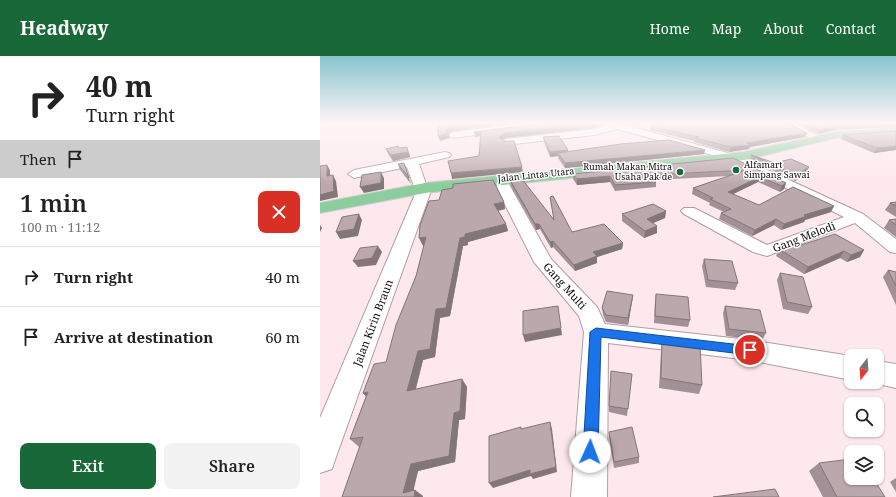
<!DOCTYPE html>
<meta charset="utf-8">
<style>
:root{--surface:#fff;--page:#f2f2f2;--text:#222;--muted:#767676;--line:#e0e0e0;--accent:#196838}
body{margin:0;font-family:"Noto Serif",serif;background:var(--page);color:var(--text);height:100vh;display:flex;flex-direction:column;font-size:15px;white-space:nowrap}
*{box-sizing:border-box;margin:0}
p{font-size:13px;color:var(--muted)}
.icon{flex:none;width:22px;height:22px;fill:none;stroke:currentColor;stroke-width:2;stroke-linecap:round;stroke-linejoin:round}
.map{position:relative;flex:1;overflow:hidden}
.side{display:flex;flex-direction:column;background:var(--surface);width:320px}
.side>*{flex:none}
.hud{background:#fff;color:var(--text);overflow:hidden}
.needle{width:26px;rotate:197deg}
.tools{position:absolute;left:524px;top:293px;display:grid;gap:8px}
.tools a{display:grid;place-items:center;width:40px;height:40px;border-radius:8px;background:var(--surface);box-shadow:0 1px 3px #0004;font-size:20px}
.pin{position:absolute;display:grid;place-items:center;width:34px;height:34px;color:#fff;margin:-17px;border:2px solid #fff;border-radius:50%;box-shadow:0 1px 4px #0007}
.me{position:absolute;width:44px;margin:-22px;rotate:2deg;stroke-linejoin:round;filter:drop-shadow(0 0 3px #0008)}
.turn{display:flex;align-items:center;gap:14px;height:84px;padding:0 20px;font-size:18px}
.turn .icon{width:52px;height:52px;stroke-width:2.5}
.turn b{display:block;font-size:28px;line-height:34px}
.then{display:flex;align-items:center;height:38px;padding:0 20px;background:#0003;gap:8px;font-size:15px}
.round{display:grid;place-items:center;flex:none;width:42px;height:42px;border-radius:8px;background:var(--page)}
.head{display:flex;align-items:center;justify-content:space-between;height:68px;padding:0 20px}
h1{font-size:24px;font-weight:600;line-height:30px}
.button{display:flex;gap:8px;margin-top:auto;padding:8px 20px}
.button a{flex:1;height:46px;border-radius:8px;background:var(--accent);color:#fff;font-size:16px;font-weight:600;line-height:46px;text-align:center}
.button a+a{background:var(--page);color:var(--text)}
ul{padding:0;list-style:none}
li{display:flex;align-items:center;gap:12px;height:60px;padding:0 20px;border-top:1px solid var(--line)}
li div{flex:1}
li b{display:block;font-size:15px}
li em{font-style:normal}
header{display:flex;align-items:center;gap:24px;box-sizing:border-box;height:56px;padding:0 20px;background:var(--accent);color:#fff}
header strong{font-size:19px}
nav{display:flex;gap:22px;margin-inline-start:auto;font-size:14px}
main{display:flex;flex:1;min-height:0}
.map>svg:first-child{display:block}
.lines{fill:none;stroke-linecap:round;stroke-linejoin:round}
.minor-casing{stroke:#b09da2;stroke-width:2}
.highway-casing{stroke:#d0cecf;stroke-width:2}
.minor{fill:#fff;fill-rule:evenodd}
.highway{fill:#8ccd9d;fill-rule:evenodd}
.wall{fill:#a19095}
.shaded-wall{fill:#837679}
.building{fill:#bba8ad;stroke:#837679}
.route{fill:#1a73e8;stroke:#114b97}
.poi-dot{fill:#196838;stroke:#fff;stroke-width:1.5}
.labels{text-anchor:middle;stroke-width:3;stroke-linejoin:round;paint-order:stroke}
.far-poi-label{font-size:9px;fill:#120c0e;stroke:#fff;text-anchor:start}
.far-street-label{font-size:9px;fill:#120c0e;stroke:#fff}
.street-label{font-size:11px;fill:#120c0e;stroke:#fff}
</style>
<header>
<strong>Headway</strong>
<nav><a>Home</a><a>Map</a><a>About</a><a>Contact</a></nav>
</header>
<main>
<section class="side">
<div class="hud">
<div class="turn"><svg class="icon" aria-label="right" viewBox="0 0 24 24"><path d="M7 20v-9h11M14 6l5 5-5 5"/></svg><div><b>40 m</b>Turn right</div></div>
<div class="then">Then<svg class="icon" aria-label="arrive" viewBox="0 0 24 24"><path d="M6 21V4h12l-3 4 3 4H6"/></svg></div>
</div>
<div class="head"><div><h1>1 min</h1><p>100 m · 11:12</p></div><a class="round" style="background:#d93025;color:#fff"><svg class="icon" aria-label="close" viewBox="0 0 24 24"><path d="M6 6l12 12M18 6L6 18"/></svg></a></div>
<ul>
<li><svg class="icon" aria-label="right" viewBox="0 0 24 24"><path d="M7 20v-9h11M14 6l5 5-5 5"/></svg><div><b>Turn right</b></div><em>40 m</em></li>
<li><svg class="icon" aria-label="arrive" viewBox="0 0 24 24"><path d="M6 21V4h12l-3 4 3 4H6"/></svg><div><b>Arrive at destination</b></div><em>60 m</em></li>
</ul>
<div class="button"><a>Exit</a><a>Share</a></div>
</section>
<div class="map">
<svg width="576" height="441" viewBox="0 0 576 441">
<rect width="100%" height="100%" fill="#fce8ed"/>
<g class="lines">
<defs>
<path id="minor" d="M203 67H228L224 70 133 82 128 79 133 76Z
M281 67H298L415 99 543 158 576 183V197L570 196 535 167 447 200 433 196 364 158 361 155 364 152H374L447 189 524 161 407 103 297 73 274 79 186 89 181 86 186 83 274 73 286 70Z
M461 67H473L505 83 504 85H496Z
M125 96 129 97 131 99 129 101 99 108 106 128 112 132 16 401 12 413 0 417V362L96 136 87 111 34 122 28 118 34 114Z
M179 119 186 123 231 203 277 251 285 268 430 284 531 300V324L430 304 288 287 287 441H251L264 276 259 260 214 206 172 123Z
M557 305 576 308V332L549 326H557Z"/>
<path id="highway" d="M576 72V78L515 82 424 104 105 137 0 157V147L105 127 424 96 515 76Z"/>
</defs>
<!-- minor casing -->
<use href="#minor" class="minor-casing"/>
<!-- highway casing -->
<use href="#highway" class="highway-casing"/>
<!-- minor -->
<use href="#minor" class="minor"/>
<!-- highway -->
<use href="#highway" class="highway"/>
</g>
<!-- wall -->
<path class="wall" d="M476 67H576V71L515 74 499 78Z
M330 70 485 81 430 91 429 93 409 96 374 86V85L330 74Z
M576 75V94L554 97 521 83 523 79Z
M223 81 248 96 384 98 245 112 238 102V100L230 101 224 86Z
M79 92 89 96 90 101 73 105 68 98 66 93Z
M431 99 455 107 487 116 475 125 430 104Z
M413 102 466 127 464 133 460 136 438 126 413 138 439 149 511 156 485 164 484 166 461 174 454 169 432 180 399 163 401 157 404 156 389 149 390 147 372 138 373 132 408 120 335 124 336 126V131L295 135 290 126 257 129 253 123V118Z
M84 107 91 128 80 114 78 108Z
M190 124 234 163 230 141 252 176 303 187 302 193 277 201V207L255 215 233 191 231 192 220 173 216 174 191 130Z
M184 146 185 153 178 155 186 168 188 175 148 186V189L143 190 130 260 120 262 115 301 103 304 96 333 142 323 147 331 145 363 139 364 135 406 98 415 93 434H95L103 440V441H22L40 390 39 391 30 383 46 340 43 337 66 306 96 220 104 190H103Z
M576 146V161L565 154 570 147Z
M346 155 345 162 333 167 337 177 324 182 302 165V158Z
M576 163V181L564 172 569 164Z
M478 190 544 194 540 201 527 206 520 202 484 218 456 200 459 193Z
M384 203 418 227 415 234 386 231 382 210Z
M568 214 576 216V249L563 221Z
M460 217 492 251 488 258 463 253 457 224Z
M336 238 370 264 368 271 334 267 335 245Z
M313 239 312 246 308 269 286 266 283 259 282 252Z
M405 250 446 277 442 284 406 280 403 257Z
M342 285 382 329 379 338 339 332 341 295Z
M312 318 307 360 289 356V350Z
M289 376 319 401V407L294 412 289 382Z
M499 407 565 441H503L489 415Z
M576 422V436L570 426Z"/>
<!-- shaded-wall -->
<path class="shaded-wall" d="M156 67H191L133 75 128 78 129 77 130 82 120 85 118 80 125 74 131 70Z
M274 67H282V69L274 72 186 82 180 85 179 81 185 77Z
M517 70 515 74 499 78 500 74Z
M161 75 162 80 155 81 154 76Z
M487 77 485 81 430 91 429 93 409 96 411 91 427 87Z
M576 90V94L554 97 557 92Z
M87 91 90 101 73 105 71 99Z
M248 94V99L238 97V100L230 101V96Z
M385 94 384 98 245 112V107Z
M7 109 10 114V126L7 120Z
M202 111 203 116 132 123 131 117Z
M489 111 487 116 475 125 477 119Z
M61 116 64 122V133L44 137 40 131Z
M13 119 16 125 18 141 0 145V139Z
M290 120V126L257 129V123Z
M440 121 438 126 407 141 408 136Z
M466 127 464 133 460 136 462 130Z
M184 146 185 153 176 155 174 148Z
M514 150 511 156 485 164 484 166 461 174 464 168 484 159Z
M346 155 345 162 326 170 327 163Z
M39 158 42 164 38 180 20 183 16 176Z
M456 163 454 169 432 180 435 174Z
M186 168 188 175 148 186V189L143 190 130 260 120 262 115 301 103 304 93 343 87 335 98 295 116 253 140 182 145 178Z
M215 168H219L220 173 216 174Z
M0 169 2 172 0 176Z
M337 170V177L324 182 325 175Z
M106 181 110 189 103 190 99 182Z
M233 185V191L231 192 230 186Z
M303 187 302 193 277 201V207L255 215 254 209 273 196Z
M58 190 62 196 56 209 38 211 33 205Z
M544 194 540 201 527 206 531 199Z
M524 195 520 202 484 218 488 211Z
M313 239 312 246 308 269V262Z
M241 272 242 279 205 286 203 279Z
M142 323 147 331 145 363 139 364 135 406 98 415 92 441 83 437 91 408 134 357Z
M48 336 50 345 43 337Z
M230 366 232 373 237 416 213 423 211 420 173 432 169 427Z
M95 434 103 440V441H94Z"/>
<!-- building -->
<path class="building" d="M128 67H156L131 70 125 74 129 77 118 80V69Z
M224 67H274L185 77 179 81 184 85H194L202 111 131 117 128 105 159 100 161 75 154 76Z
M338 67H468L487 77 427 87 430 89 411 91 375 82 379 81 330 70Z
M487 67H573L517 70 500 74Z
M576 75V90L557 92 523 79Z
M239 80 248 94 230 96 223 81Z
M349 84 385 94 245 107 238 97 301 88Z
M78 90 79 92 87 91 88 96 71 99 66 93Z
M431 99 455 107 471 103 489 111 477 119Z
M413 102 466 127 462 130 440 121 408 136 439 149 473 131 514 150 484 159 487 160 464 168 456 163 435 174 401 157 411 153 390 143 393 142 373 132 426 114 331 119 336 126 295 129 290 120 257 123 253 118Z
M84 107 89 122 78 108Z
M7 109V120L13 119 14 135 0 139V110Z
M61 116V127L40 131 42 119Z
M202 123 234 164 230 141 233 140 252 176 284 168 303 187 273 196 277 200 254 209 233 185 230 186 219 168H215L190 124Z
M173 124 184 146 174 148 186 168 145 178V181L140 182 126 252 116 253 110 293 98 295 87 335 142 323 140 355 134 357 129 400 91 408 83 437 95 434 94 441H22L43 381 30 383 48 336 43 337 54 308 66 306 76 269 96 220 106 181 99 182 100 169 109 145 119 144 122 134 133 132V128Z
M576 146V150L570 147Z
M333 148 346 155 327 163 337 170 325 175 302 158Z
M39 158 34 173 16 176 22 161Z
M576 163V169L569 164Z
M515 178 544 194 531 199 524 195 488 211 459 193 474 187 478 190Z
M58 190 52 202 33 205 40 192Z
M384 203 412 205 418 227 388 224Z
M568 214 576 216V230Z
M460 217 483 221 492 251 467 246Z
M287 235 313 239 308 262 286 259 282 252Z
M336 238 368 241 370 264 335 260Z
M238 250 241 272 203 279V255Z
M405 250 440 254 446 277 409 273Z
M342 285 380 289 382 329 341 322Z
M291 315 312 318 308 353 289 350Z
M230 366 236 411 210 418V414L169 427V380L201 371V373Z
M312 371 319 401 294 406 289 376Z
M531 403V422H553L565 441H517L499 407Z
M455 433 459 441H393Z"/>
<!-- sky -->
<linearGradient id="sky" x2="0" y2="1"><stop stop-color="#87c4ce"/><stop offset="0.52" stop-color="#fef5f7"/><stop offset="1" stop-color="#fef5f7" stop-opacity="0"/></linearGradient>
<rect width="576" height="129" fill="url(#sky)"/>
<!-- route -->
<path class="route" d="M276 272 430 290 434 291 435 294 434 298 430 299 281 281 278 396 276 401 270 403 265 401 263 396 270 276Z"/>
<!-- markers -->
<g class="poi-dot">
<circle cx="416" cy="114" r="4"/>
<circle cx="360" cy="116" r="4"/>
</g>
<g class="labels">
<!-- far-poi labels -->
<g class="far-poi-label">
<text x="424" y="112">Alfamart<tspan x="424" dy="10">Simpang Sawai</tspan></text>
<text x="352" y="114" text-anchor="end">Rumah Makan Mitra<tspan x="352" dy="10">Usaha Pak de</tspan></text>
</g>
<!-- far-street labels -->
<g class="far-street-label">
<text transform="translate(216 119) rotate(-6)" y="3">Jalan Lintas Utara</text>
</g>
<!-- street labels -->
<g class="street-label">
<text transform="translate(484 181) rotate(-21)" y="4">Gang Melodi</text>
<text transform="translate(245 230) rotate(48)" y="4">Gang Multi</text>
<text transform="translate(53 267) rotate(-69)" y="4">Jalan Kirin Braun</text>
</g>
</g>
</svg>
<div class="tools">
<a><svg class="needle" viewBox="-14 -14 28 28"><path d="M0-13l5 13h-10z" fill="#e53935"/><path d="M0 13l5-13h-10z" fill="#767676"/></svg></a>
<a><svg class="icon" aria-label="search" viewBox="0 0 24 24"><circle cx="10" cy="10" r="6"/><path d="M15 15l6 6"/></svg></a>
<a><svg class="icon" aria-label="layers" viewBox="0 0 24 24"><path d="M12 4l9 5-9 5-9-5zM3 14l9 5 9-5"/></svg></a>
</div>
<div class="pin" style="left:430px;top:294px;background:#d93025"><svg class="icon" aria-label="arrive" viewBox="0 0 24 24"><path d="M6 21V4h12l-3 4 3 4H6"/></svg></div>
<svg class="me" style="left:270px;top:396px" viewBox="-20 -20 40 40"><circle r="19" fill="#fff"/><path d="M0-13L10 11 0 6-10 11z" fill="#1a73e8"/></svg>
</div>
</main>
